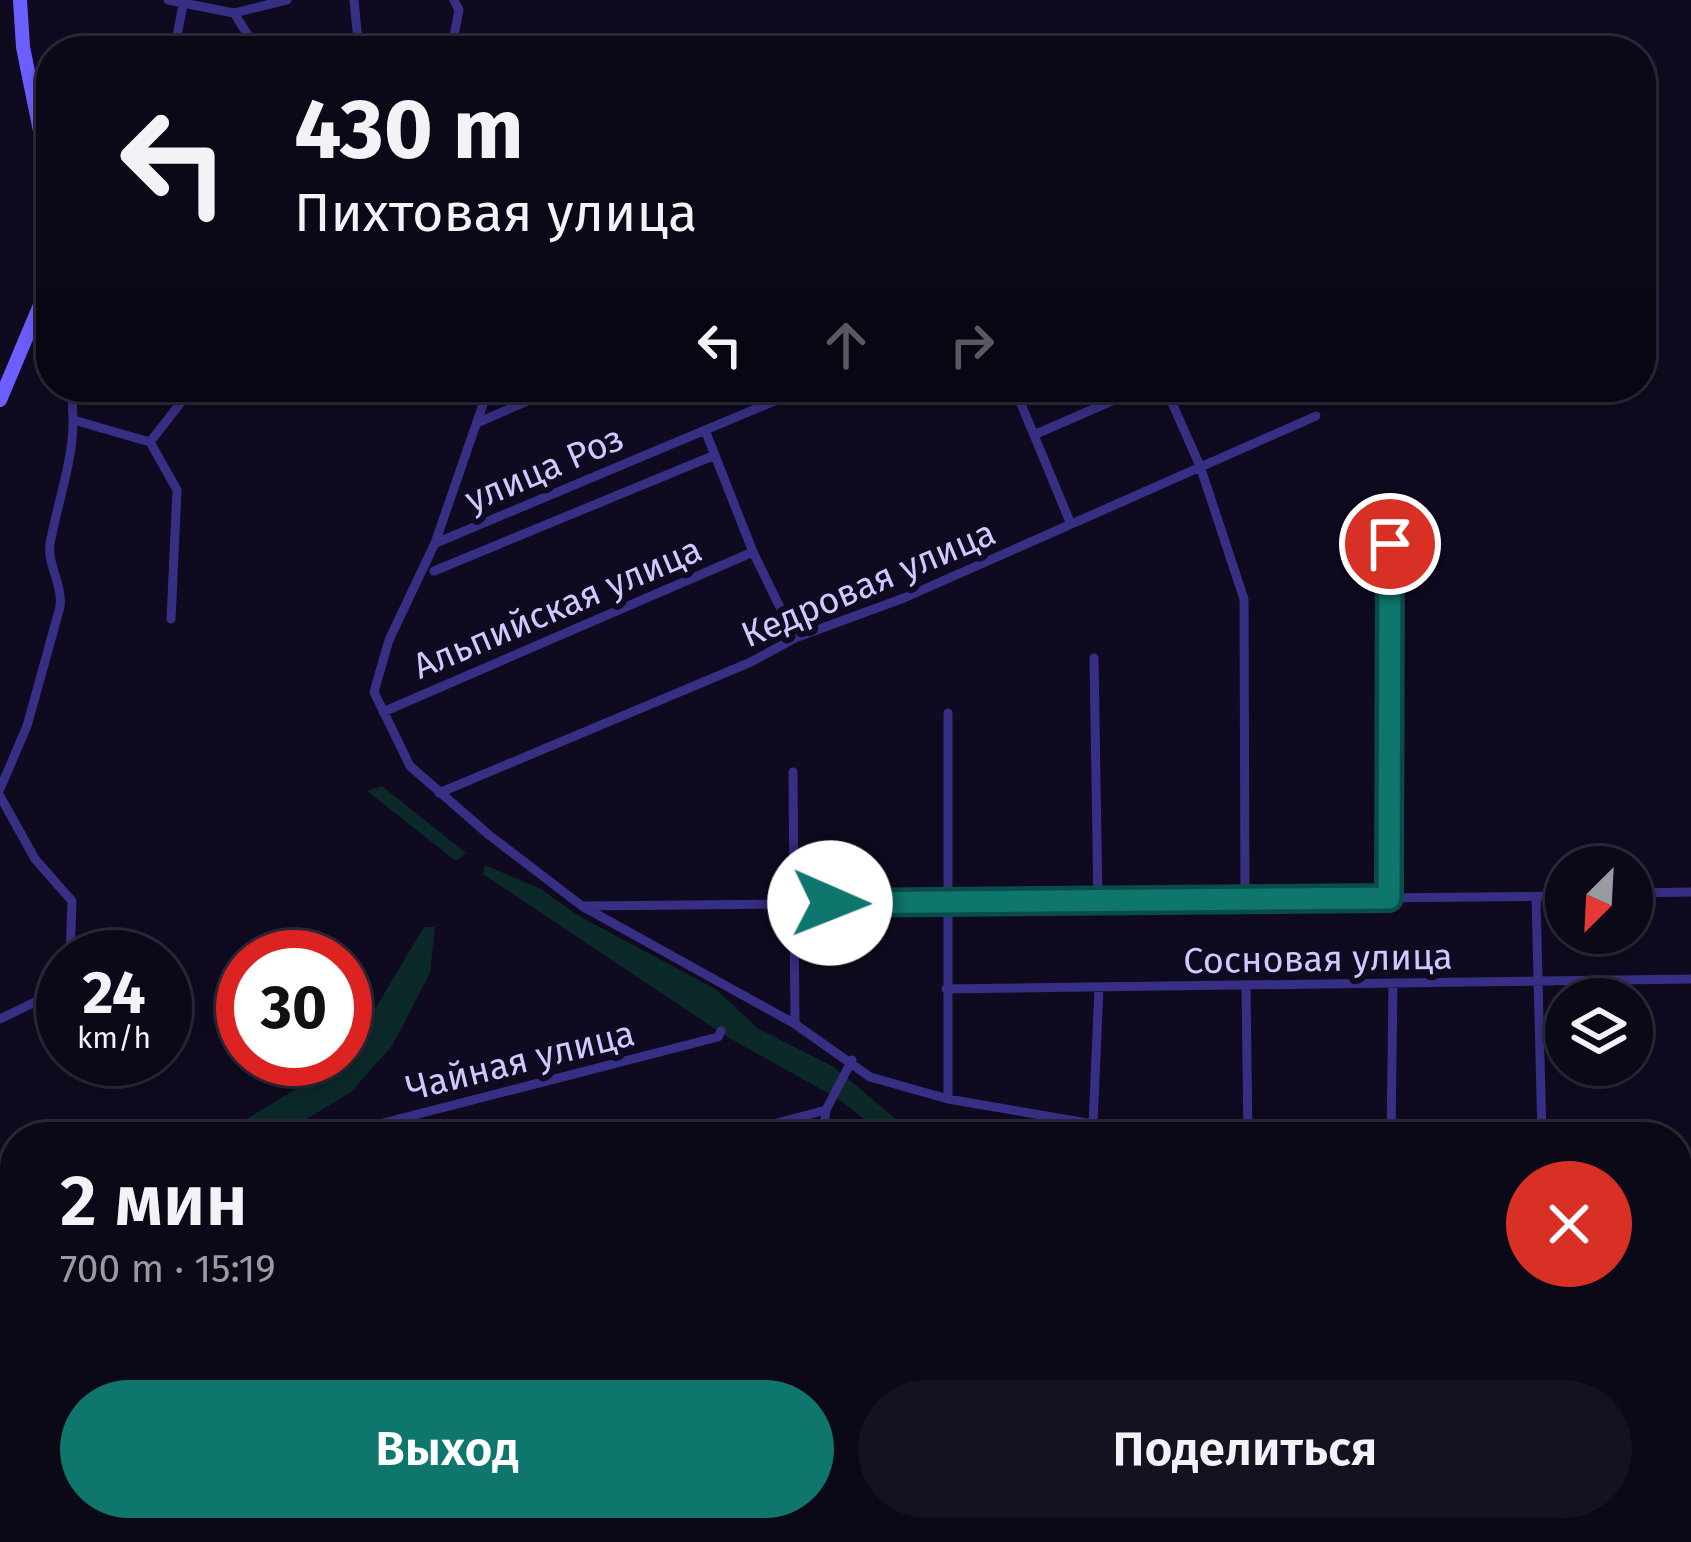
<!DOCTYPE html>
<html lang="ru">
<meta charset="utf-8">
<style>
:root{--surface:#0b0817;--page:#141120;--text:#f1f3f6;--muted:#9a9aa1;--line:#2b2936;--accent:#0f766e}
body{margin:0;font-family:"Fira Sans",sans-serif;background:var(--page);color:var(--text);height:100vh;display:flex;flex-direction:column;font-size:45px;white-space:nowrap}
*{box-sizing:border-box;margin:0}
p{font-size:39px;color:var(--muted)}
.icon{flex:none;width:66px;height:66px;fill:none;stroke:currentColor;stroke-width:2;stroke-linecap:round;stroke-linejoin:round}
.map{position:relative;flex:1;overflow:hidden}
.details{position:absolute;left:0px;top:1122px;width:1692px;height:420px;display:flex;flex-direction:column;background:var(--surface);border-radius:48px 48px 0 0;box-shadow:0 6px 18px #0003,0 0 0 3px var(--line)}
.details>*{flex:none}
.banner{position:absolute;left:36px;top:36px;width:1620px;height:366px;border-radius:48px;box-shadow:0 6px 18px #0003,0 0 0 3px var(--line);background:#0b0817;color:var(--text);overflow:hidden}
.needle{width:78px;rotate:204deg}
.buttons{position:absolute;left:1545px;top:846px;display:grid;gap:24px}
.buttons a{display:grid;place-items:center;width:108px;height:108px;border-radius:50%;background:var(--surface);box-shadow:0 6px 18px #0003,0 0 0 3px var(--line);font-size:60px}
.speed{position:absolute;left:36px;top:930px;display:flex;gap:24px;font-size:60px;font-weight:700;text-align:center}
.speed>*{display:grid;place-content:center;width:156px;height:156px;border-radius:50%;background:var(--surface);box-shadow:0 6px 18px #0003,0 0 0 3px var(--line);line-height:1}
.speed small{font-size:30px;font-weight:400}
.speed .limit{border:18px solid #d22;background:#fff;color:#111}
.pin{position:absolute;display:grid;place-items:center;width:102px;height:102px;color:#fff;margin:-51px;border:6px solid #fff;border-radius:50%;box-shadow:0 3px 12px #0007}
.me{position:absolute;width:132px;margin:-66px;rotate:91deg;stroke-linejoin:round;filter:drop-shadow(0 0 9px #0008)}
.turn{display:flex;align-items:center;gap:42px;height:252px;padding:0 60px;font-size:54px}
.turn .icon{width:156px;height:156px;stroke-width:2.5}
.turn b{display:block;font-size:84px;line-height:102px}
.lanes{display:flex;align-items:center;height:114px;padding:0 60px;background:#0003;justify-content:center;gap:60px;direction:ltr}
.lanes .off{opacity:.35}
.round{display:grid;place-items:center;flex:none;width:126px;height:126px;border-radius:63px;background:var(--page)}
.head{display:flex;align-items:center;justify-content:space-between;height:204px;padding:0 60px}
h1{font-size:72px;font-weight:600;line-height:90px}
.primary-button{display:flex;gap:24px;margin-top:auto;padding:24px 60px}
.primary-button a{flex:1;height:138px;border-radius:72px;background:var(--accent);color:#fff;font-size:48px;font-weight:600;line-height:138px;text-align:center}
.primary-button a+a{background:var(--page);color:var(--text)}
.map>svg:first-child{display:block}
.green{fill:#0c292a}
.lines{fill:none;stroke-linecap:round;stroke-linejoin:round}
.street{stroke:#372f84;stroke-width:9}
.secondary{stroke:#6c5fff;stroke-width:14}
.route-casing{stroke:#0a4d48;stroke-width:30}
.route{stroke:#0f766e;stroke-width:21}
.labels{text-anchor:middle;stroke-width:12;stroke-linejoin:round;paint-order:stroke}
.street-label{font-size:36px;fill:#d1c8ff;stroke:#0f0a1f}
</style>
<div class="map">
<svg width="1691" height="1542" viewBox="0 0 1691 1542">
<rect width="100%" height="100%" fill="#0f0a1f"/>
<!-- green -->
<path class="green" d="M382 786 466 853 456 861 367 791Z
M485 865 541 889 579 916 717 990 757 1028 834 1067 917 1137H886L840 1100 724 1035 483 874Z
M424 927H435L430 973 392 1046 351 1092 277 1137H217L345 1059Z
M15 1435V1527H25L23 1542H0Z"/>
<g class="lines">
<!-- street -->
<path class="street" d="M168 0 234 13 287 0
M354 0 359 51
M234 13 258 51
M174 51 183 5
M451 51 459 10 454 0
M489 387 435 543 389 640 374 692 410 766 489 835 582 906 795 1024 870 1077 948 1099 1169 1137
M1014 387 1070 522
M1165 387 1200 466 1244 599 1245 902
M77 421 150 442
M479 422 560 387
M705 430 753 552 795 638
M1036 434 1144 387
M1386 498 1389 898
M436 543 808 387
M434 571 715 455
M171 619 177 490 150 442 193 387
M1094 658 1098 903
M383 712 753 552
M793 772 795 1024
M0 789 27 726 60 607C63 584 47 565 50 544 60 489 81 444 70 387
M439 793 751 662 795 638 904 598 1316 416
M0 796 35 859 72 901 70 957
M1632 893 1691 892
M1536 897 1542 1137
M582 906 1566 896
M1246 986 1248 1137
M946 989 1691 979
M0 1019 37 1001 63 970
M948 1099V713
M398 1119 402 1137
M1093 1124 1099 988
M329 1137 718 1037 721 1031
M725 1137 826 1110 852 1060
M823 1137 826 1110
M1391 1137 1393 983
M1677 1202 1691 1204
M1677 1399 1691 1398
M1677 1487 1691 1486
M669 1527 671 1542
M30 1542 33 1527
M119 1542 124 1527
M214 1542 277 1527
M552 1542 609 1527"/>
<!-- secondary -->
<path class="secondary" d="M20 0 23 47 51 185
M0 400 51 279
M1677 1336 1691 1335
M1364 1527 1367 1542"/>
</g>
<g class="lines">
<defs>
<path id="route" d="M830 903 1389 898 1390 544"/>
</defs>
<!-- route casing -->
<use href="#route" class="route-casing"/>
<!-- route -->
<use href="#route" class="route"/>
</g>
<g class="labels">
<!-- street labels -->
<g class="street-label">
<text transform="translate(544 468) rotate(-23)" y="13">улица Роз</text>
<text transform="translate(868 583) rotate(-23)" y="13">Кедровая улица</text>
<text transform="translate(557 607) rotate(-23)" y="13">Альпийская улица</text>
<text transform="translate(1318 958) rotate(-1)" y="13">Сосновая улица</text>
<text transform="translate(520 1060) rotate(-14)" y="13">Чайная улица</text>
</g>
</g>
</svg>
<div class="buttons">
<a><svg class="needle" viewBox="-14 -14 28 28"><path d="M0-13l5 13h-10z" fill="#e53935"/><path d="M0 13l5-13h-10z" fill="#9a9aa1"/></svg></a>
<a><svg class="icon" aria-label="layers" viewBox="0 0 24 24"><path d="M12 4l9 5-9 5-9-5zM3 14l9 5 9-5"/></svg></a>
</div>
<div class="speed"><div>24<small>km/h</small></div><div class="limit">30</div></div>
<div class="pin" style="left:1390px;top:544px;background:#d93025"><svg class="icon" aria-label="arrive" viewBox="0 0 24 24"><path d="M6 21V4h12l-3 4 3 4H6"/></svg></div>
<svg class="me" style="left:830px;top:903px" viewBox="-20 -20 40 40"><circle r="19" fill="#fff"/><path d="M0-13L10 11 0 6-10 11z" fill="#0f766e"/></svg>
<div class="banner">
<div class="turn"><svg class="icon" aria-label="left" viewBox="0 0 24 24"><path d="M17 20v-9H6M10 6l-5 5 5 5"/></svg><div><b>430 m</b>Пихтовая улица</div></div>
<div class="lanes"><svg class="icon" aria-label="left" viewBox="0 0 24 24"><path d="M17 20v-9H6M10 6l-5 5 5 5"/></svg><svg class="icon off" aria-label="ahead" viewBox="0 0 24 24"><path d="M12 20V5M6 11l6-6 6 6"/></svg><svg class="icon off" aria-label="right" viewBox="0 0 24 24"><path d="M7 20v-9h11M14 6l5 5-5 5"/></svg></div>
</div>
<section class="details">
<div class="head"><div><h1>2 мин</h1><p>700 m · 15:19</p></div><a class="round" style="background:#d93025;color:#fff"><svg class="icon" aria-label="close" viewBox="0 0 24 24"><path d="M6 6l12 12M18 6L6 18"/></svg></a></div>
<div class="primary-button"><a>Выход</a><a>Поделиться</a></div>
</section>
</div>
